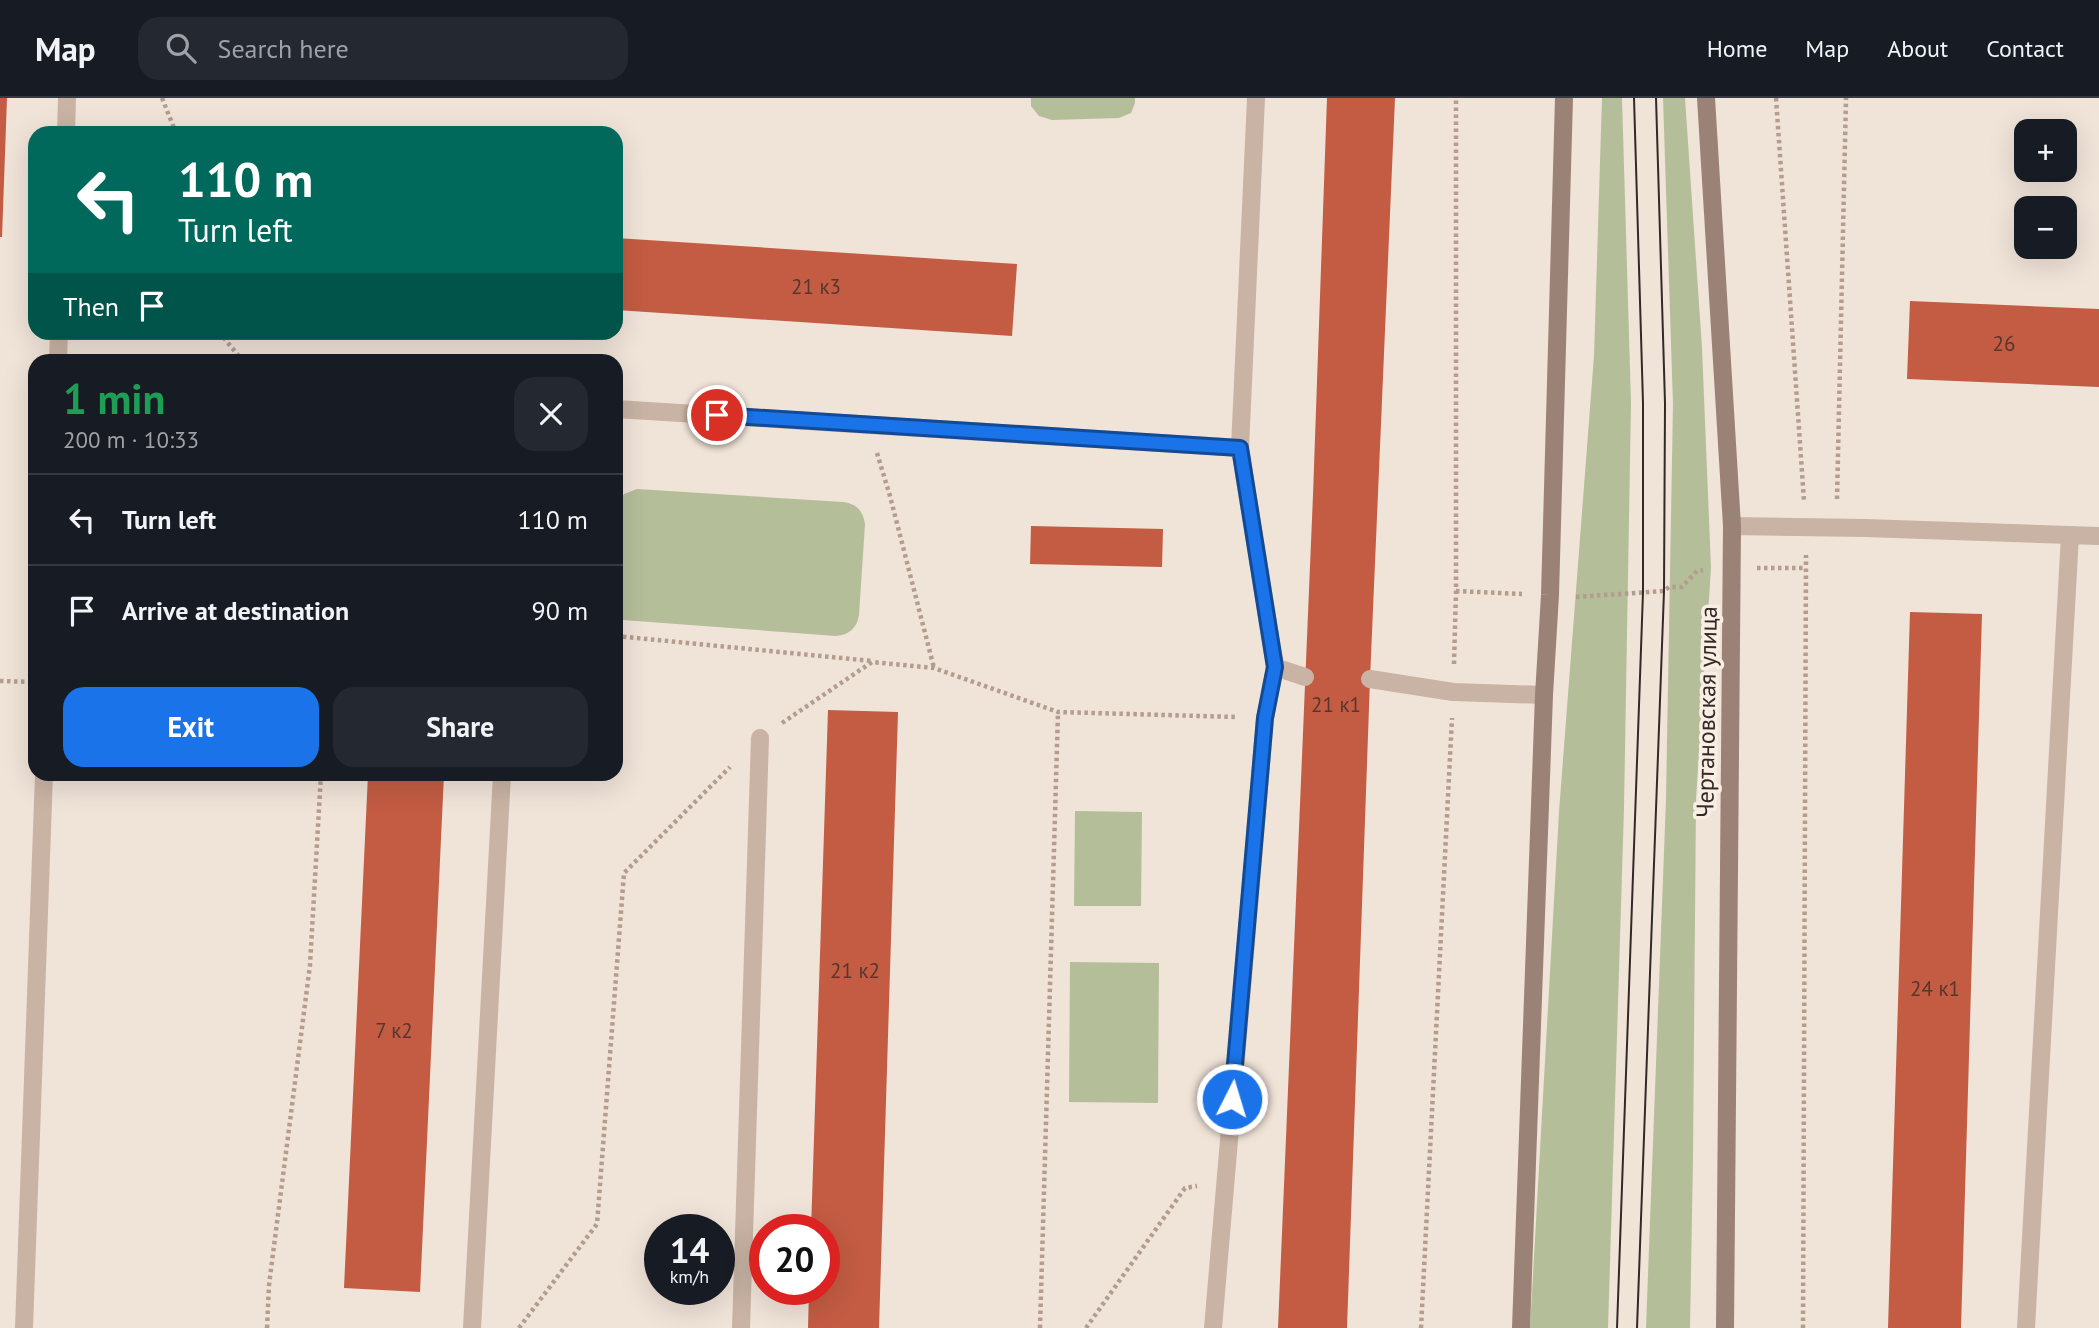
<!DOCTYPE html>
<meta charset="utf-8">
<style>
:root{--surface:#171b24;--page:#242831;--text:#f1f3f6;--muted:#9ea1a6;--line:#363941;--accent:#1a73e8}
body{margin:0;font-family:"PT Sans",sans-serif;background:var(--page);color:var(--text);height:100vh;display:flex;flex-direction:column;font-size:26px;white-space:nowrap}
*{box-sizing:border-box;margin:0}
p{font-size:23px;color:var(--muted)}
.icon{flex:none;width:38px;height:38px;fill:none;stroke:currentColor;stroke-width:2;stroke-linecap:round;stroke-linejoin:round}
.map{position:relative;flex:1;overflow:hidden}
.sheet{position:absolute;left:28px;top:256px;width:595px;height:427px;display:flex;flex-direction:column;background:var(--surface);border-radius:21px;box-shadow:0 7px 28px #0002}
.sheet>*{flex:none}
.banner{position:absolute;left:28px;top:28px;width:595px;height:214px;border-radius:21px;box-shadow:0 7px 28px #0002;background:#00695c;color:#fff;overflow:hidden}
.tools{position:absolute;left:2014px;top:21px;display:grid;gap:14px}
.tools a{display:grid;place-items:center;width:63px;height:63px;border-radius:14px;background:var(--surface);box-shadow:0 7px 28px #0002;font-size:35px}
.speed{position:absolute;left:644px;top:1116px;display:flex;gap:14px;font-size:35px;font-weight:700;text-align:center}
.speed>*{display:grid;place-content:center;width:91px;height:91px;border-radius:50%;background:var(--surface);box-shadow:0 7px 28px #0002;line-height:1}
.speed small{font-size:18px;font-weight:400}
.speed .limit{border:10px solid #d22;background:#fff;color:#111}
.pin{position:absolute;display:grid;place-items:center;width:60px;height:60px;color:#fff;margin:-30px;border:4px solid #fff;border-radius:50%;box-shadow:0 2px 7px #0007}
.me{position:absolute;width:77px;margin:-38px;rotate:5deg;stroke-linejoin:round;filter:drop-shadow(0 0 5px #0008)}
.turn{display:flex;align-items:center;gap:24px;height:147px;padding:0 35px;font-size:32px}
.turn .icon{width:91px;height:91px;stroke-width:2.5}
.turn b{display:block;font-size:49px;line-height:60px}
.then{display:flex;align-items:center;height:66px;padding:0 35px;background:#0003;gap:14px;font-size:26px}
.round{display:grid;place-items:center;flex:none;width:74px;height:74px;border-radius:21px;background:var(--page)}
.overview{display:flex;align-items:center;justify-content:space-between;height:119px;padding:0 35px}
h1{font-size:42px;font-weight:700;line-height:52px;color:#1e9e55}
.primary-button{display:flex;gap:14px;margin-top:auto;padding:14px 35px}
.primary-button a{flex:1;height:80px;border-radius:21px;background:var(--accent);color:#fff;font-size:28px;font-weight:700;line-height:80px;text-align:center}
.primary-button a+a{background:var(--page);color:var(--text)}
ul{padding:0;list-style:none}
li{display:flex;align-items:center;gap:21px;height:91px;padding:0 35px;border-top:2px solid var(--line)}
li div{flex:1}
li b{display:block;font-size:26px}
li em{font-style:normal}
header{display:flex;align-items:center;gap:42px;box-sizing:border-box;height:98px;padding:0 35px;background:var(--surface);border-bottom:2px solid var(--line)}
header strong{font-size:33px}
nav{display:flex;gap:38px;margin-inline-start:auto;font-size:24px}
.search{width:490px;height:63px;background:var(--page);display:flex;align-items:center;gap:18px;box-sizing:border-box;padding:0 24px;border-radius:21px;color:var(--muted);font-size:26px}
.map>svg:first-child{display:block}
.green{fill:#b4be99}
.building{fill:#c35c43}
.lines{fill:none;stroke-linecap:round;stroke-linejoin:round}
.path{stroke:#b39d8f;stroke-width:4.5;stroke-dasharray:3.5 3.5;stroke-linecap:butt}
.service{stroke:#c8b3a4;stroke-width:18}
.secondary{stroke:#9b8276;stroke-width:18}
.tram{stroke:#332926;stroke-width:2}
.route-casing{stroke:#114b97;stroke-width:18}
.route{stroke:#1a73e8;stroke-width:12}
.labels{text-anchor:middle;stroke-width:7;stroke-linejoin:round;paint-order:stroke}
.number-label{font-size:21px;fill:#57362d}
.street-label{font-size:24px;fill:#332926;stroke:#f8eee4}
</style>
<header>
<strong>Map</strong>
<div class="search"><svg class="icon" aria-label="search" viewBox="0 0 24 24"><circle cx="10" cy="10" r="6"/><path d="M15 15l6 6"/></svg>Search here</div>
<nav><a>Home</a><a>Map</a><a>About</a><a>Contact</a></nav>
</header>
<div class="map">
<svg width="2099" height="1230" viewBox="0 0 2099 1230">
<rect width="100%" height="100%" fill="#f0e3d8"/>
<!-- green -->
<path class="green" d="M1031 0H1135V5L1131 15 1119 20 1052 22 1039 18 1031 8Z
M1602 0H1622L1631 305 1624 710 1608 1230H1530L1559 714 1594 258Z
M1663 0H1685L1702 250 1711 470 1696 701 1693 1060 1690 1230H1646L1666 701 1673 306Z
M637 391 843 404C857 406 863 413 865 426L859 517C857 530 849 537 836 538L623 522 616 516 617 408 624 396Z
M1075 713 1142 714 1141 808H1074Z
M1070 864 1159 865 1158 1005 1069 1004Z"/>
<!-- building -->
<path class="building" d="M0 0H7L2 139H0Z
M1327 0H1395L1370 581 1347 1230H1278L1313 397Z
M616 140 1017 166 1012 238 616 212Z
M1910 203 2099 211V289L1907 281Z
M1031 428 1163 431 1162 469 1030 466Z
M1910 514 1982 516 1961 1230H1888Z
M828 612 898 614 879 1230H808L809 1192H824V1132H811Z
M368 676H444L420 1194 344 1190Z"/>
<g class="lines">
<!-- path -->
<path class="path" d="M162 0 176 35
M1776 0 1804 403
M219 234 242 262
M877 355 890 398 934 570
M1837 401 1846 0
M1757 470H1806
M1456 493 1522 496
M1576 499 1664 493 1669 489H1682L1697 473 1703 472
M616 538 872 563
M1454 566 1456 493V0
M0 583 35 584
M782 625 872 564 934 570 1058 614 1236 619
M267 1230 269 1187 310 867 321 676
M519 1230 597 1126 624 775 730 669
M1040 1230 1058 614
M1086 1230 1185 1090 1197 1088
M1421 1230 1452 620
M1803 1230 1806 457"/>
<!-- service -->
<path class="service" d="M1256 0 1240 350 1275 569 1305 579
M66 35 67 0
M58 262 59 234
M616 311 1240 350
M1732 428 1865 430 2099 438
M1370 581 1453 594 1544 597
M24 1230 44 676
M472 1230 502 676
M741 1230 760 640
M1213 1230 1265 620 1275 569
M2026 1230 2070 437"/>
<!-- secondary -->
<path class="secondary" d="M1706 0 1732 428 1725 1230
M1521 1230 1544 597 1550 497 1564 0"/>
<!-- tram -->
<path class="tram" d="M1617 1230 1643 494V305L1634 0
M1637 1230 1664 493 1665 305 1656 0"/>
</g>
<g class="lines">
<defs>
<path id="route" d="M717 317 1240 350 1275 569 1265 620 1232 1001"/>
</defs>
<!-- route casing -->
<use href="#route" class="route-casing"/>
<!-- route -->
<use href="#route" class="route"/>
</g>
<g class="labels">
<!-- number labels -->
<g class="number-label">
<text x="816" y="196">21 к3</text>
<text x="2004" y="253">26</text>
<text x="1336" y="614">21 к1</text>
<text x="855" y="880">21 к2</text>
<text x="1935" y="898">24 к1</text>
<text x="394" y="940">7 к2</text>
</g>
<!-- street labels -->
<g class="street-label">
<text transform="translate(1707 614) rotate(-89)" y="8">Чертановская улица</text>
</g>
</g>
</svg>
<div class="tools">
<a>+</a>
<a>−</a>
</div>
<div class="speed"><div>14<small>km/h</small></div><div class="limit">20</div></div>
<div class="pin" style="left:717px;top:317px;background:#d93025"><svg class="icon" aria-label="arrive" viewBox="0 0 24 24"><path d="M6 21V4h12l-3 4 3 4H6"/></svg></div>
<svg class="me" style="left:1232px;top:1001px" viewBox="-20 -20 40 40"><circle r="17" fill="#1a73e8" stroke="#fff" stroke-width="3"/><path d="M0-11L8 9 0 5-8 9z" fill="#fff"/></svg>
<div class="banner">
<div class="turn"><svg class="icon" aria-label="left" viewBox="0 0 24 24"><path d="M17 20v-9H6M10 6l-5 5 5 5"/></svg><div><b>110 m</b>Turn left</div></div>
<div class="then">Then<svg class="icon" aria-label="arrive" viewBox="0 0 24 24"><path d="M6 21V4h12l-3 4 3 4H6"/></svg></div>
</div>
<section class="sheet">
<div class="overview"><div><h1>1 min</h1><p>200 m · 10:33</p></div><a class="round"><svg class="icon" aria-label="close" viewBox="0 0 24 24"><path d="M6 6l12 12M18 6L6 18"/></svg></a></div>
<ul>
<li><svg class="icon" aria-label="left" viewBox="0 0 24 24"><path d="M17 20v-9H6M10 6l-5 5 5 5"/></svg><div><b>Turn left</b></div><em>110 m</em></li>
<li><svg class="icon" aria-label="arrive" viewBox="0 0 24 24"><path d="M6 21V4h12l-3 4 3 4H6"/></svg><div><b>Arrive at destination</b></div><em>90 m</em></li>
</ul>
<div class="primary-button"><a>Exit</a><a>Share</a></div>
</section>
</div>
